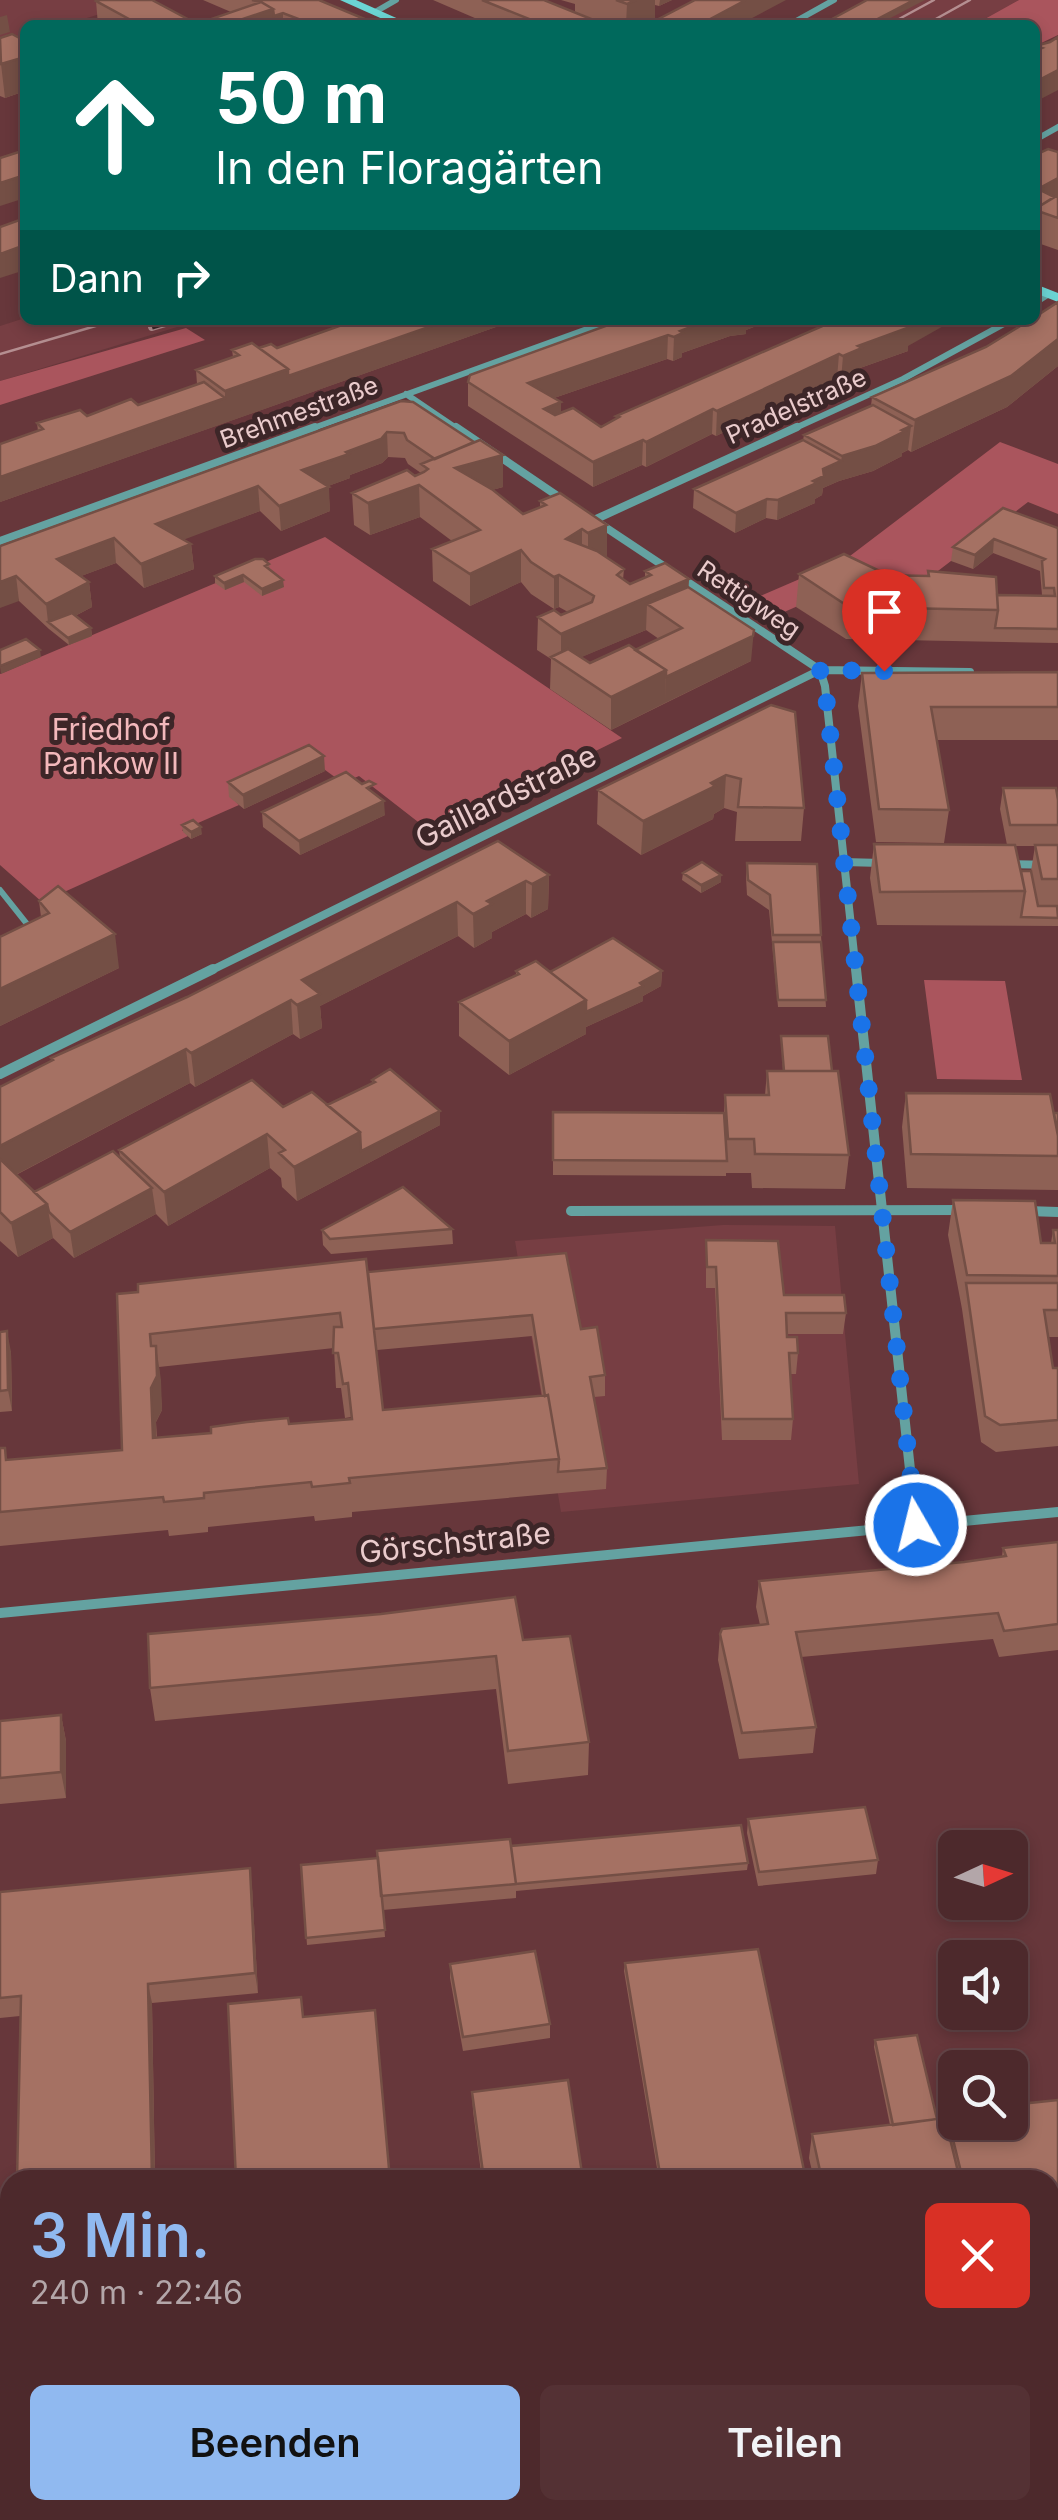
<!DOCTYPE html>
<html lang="de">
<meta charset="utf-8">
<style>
:root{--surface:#4d292c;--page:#543134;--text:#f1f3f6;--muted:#b3a6a9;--line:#644548;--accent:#90b9f0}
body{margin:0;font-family:Inter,sans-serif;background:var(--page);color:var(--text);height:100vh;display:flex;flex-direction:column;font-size:38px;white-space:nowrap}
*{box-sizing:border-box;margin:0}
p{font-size:32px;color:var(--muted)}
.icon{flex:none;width:55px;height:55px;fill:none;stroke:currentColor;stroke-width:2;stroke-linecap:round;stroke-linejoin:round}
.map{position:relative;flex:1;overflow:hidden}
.sheet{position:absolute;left:0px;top:2170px;width:1060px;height:350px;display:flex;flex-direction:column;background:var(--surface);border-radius:30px 30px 0 0;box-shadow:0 5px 15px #0003,0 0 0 2px var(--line)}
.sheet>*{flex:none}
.guide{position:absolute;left:20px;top:20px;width:1020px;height:305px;border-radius:15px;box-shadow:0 5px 15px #0003,0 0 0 2px var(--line);background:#00695c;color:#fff;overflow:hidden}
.needle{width:65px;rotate:86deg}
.controls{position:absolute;left:938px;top:1830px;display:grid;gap:20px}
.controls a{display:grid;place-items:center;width:90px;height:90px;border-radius:15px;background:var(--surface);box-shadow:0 5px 15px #0003,0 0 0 2px var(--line);font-size:50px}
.pin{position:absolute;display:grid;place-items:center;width:85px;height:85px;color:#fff;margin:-102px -42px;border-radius:50% 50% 50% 0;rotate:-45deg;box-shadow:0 0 10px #0007}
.pin .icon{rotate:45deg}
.me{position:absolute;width:110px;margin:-55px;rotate:352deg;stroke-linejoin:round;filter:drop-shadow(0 0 8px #0008)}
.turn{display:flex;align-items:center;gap:35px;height:210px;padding:0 30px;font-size:45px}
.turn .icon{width:130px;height:130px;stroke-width:2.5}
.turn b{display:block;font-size:70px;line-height:85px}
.then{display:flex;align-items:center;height:95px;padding:0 30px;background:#0003;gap:20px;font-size:38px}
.round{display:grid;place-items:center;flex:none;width:105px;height:105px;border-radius:15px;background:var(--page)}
.summary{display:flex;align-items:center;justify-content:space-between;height:170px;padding:0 30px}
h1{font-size:60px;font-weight:600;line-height:75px;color:var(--accent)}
.primary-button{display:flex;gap:20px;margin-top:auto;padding:20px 30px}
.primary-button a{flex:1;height:115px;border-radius:15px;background:var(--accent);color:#111;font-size:40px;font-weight:600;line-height:115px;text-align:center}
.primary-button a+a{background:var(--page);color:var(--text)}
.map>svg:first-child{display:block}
.built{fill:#773e43}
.green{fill:#aa555d}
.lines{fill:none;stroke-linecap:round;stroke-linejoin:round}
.service-far1{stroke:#64a2a1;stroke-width:5}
.service{stroke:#64a2a1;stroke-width:6}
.minor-far3{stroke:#64a2a1;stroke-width:6}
.minor-far2{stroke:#64a2a1;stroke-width:8}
.minor-far1{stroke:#64a2a1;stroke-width:10}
.minor{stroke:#64a2a1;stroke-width:12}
.secondary{fill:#6bd4d3;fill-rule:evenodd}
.tram{stroke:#b58f91;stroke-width:2.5}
.rail-casing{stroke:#b58f91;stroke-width:8}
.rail{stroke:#3d2628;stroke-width:5;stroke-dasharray:14;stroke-linecap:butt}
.wall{fill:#8e6155;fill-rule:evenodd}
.shaded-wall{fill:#744f45}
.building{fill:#a57163;stroke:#744f45;stroke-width:2.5;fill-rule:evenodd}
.route{stroke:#1a73e8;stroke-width:18;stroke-dasharray:0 32.4}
.labels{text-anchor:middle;stroke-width:10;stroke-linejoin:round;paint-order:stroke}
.far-street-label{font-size:25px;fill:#eacbcc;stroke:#3d2628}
.park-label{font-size:30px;fill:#f3b8bb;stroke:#3d2628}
.street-label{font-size:30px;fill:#eacbcc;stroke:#3d2628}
</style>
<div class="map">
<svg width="1058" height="2520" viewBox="0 0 1058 2520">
<rect width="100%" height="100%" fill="#67373b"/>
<!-- built -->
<path class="built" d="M0 0H113L126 6 64 25H25V37L0 45Z
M865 0H1019L974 25H820Z
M25 318V320H200L0 381V326Z
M723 1225 835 1226 859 1484 561 1512 515 1241Z"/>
<!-- green -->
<path class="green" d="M1019 0H1058V35L1035 46V25H974Z
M186 328 205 340 0 405V381Z
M1000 442 1058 464V514L1028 502 917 587 877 571 782 613 758 597 846 559Z
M325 537 622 738 431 832 359 776 343 783 310 759 230 796 239 805 182 830 188 836 42 902 0 865V674Z
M924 980 1005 981 1022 1080 937 1079Z"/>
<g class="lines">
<!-- service-far1 -->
<path class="service-far1" d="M89 25 106 19"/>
<!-- service -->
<path class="service" d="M0 890 31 929"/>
<!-- minor-far3 -->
<path class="minor-far3" d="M375 12 396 0
M789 25 834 0
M1035 140 1058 127
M1035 303 1049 294
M406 394 459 430
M308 430 612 320
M791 430 903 379 1011 320"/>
<!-- minor-far2 -->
<path class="minor-far2" d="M456 427 565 501
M594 520 797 427
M596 521 820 670
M0 541 315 427
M820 670 825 686 856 972
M843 862 882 863
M1009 864 1058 865
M208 972 820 670 970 672"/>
<!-- minor-far1 -->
<path class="minor-far1" d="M856 969 916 1525
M0 1074 213 969
M571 1211 965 1210
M1027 1211 1058 1212
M0 1613 1058 1512"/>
<!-- minor -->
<path class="minor" d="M1050 2318 1058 2317
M0 2444 10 2443"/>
<!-- secondary -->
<path class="secondary" d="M340 0H356L412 25H396Z
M1035 284 1058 293V302L1035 293Z"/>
<!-- tram -->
<path class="tram" d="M888 25 934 0
M925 25 970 0
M0 354 116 320"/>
<defs>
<path id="rail" d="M152 327 176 320"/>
</defs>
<!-- rail casing -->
<use href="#rail" class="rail-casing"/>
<!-- rail -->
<use href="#rail" class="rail"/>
</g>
<!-- wall -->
<path class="wall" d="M203 0H319L379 25H98L96 1 197 24 231 12Z
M433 0H544L575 12V4L561 0H672L659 6 655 5V20L642 25H608L593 20 606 25H491Z
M0 38 25 41V91L5 98 0 96Z
M1058 152V250L1035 242V155Z
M1058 302V366L1007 407 911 452 908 450 902 453V456L873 471 839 481 823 488 822 495 815 499V503L777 520 766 518 735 533 693 508 694 489 803 440 804 435 871 406 872 397 986 347Z
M354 320H516L0 502 38 431 37 423 87 416 138 405 197 384 196 370 233 357 232 350 277 348Z
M622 320H772L746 330V334L730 336 682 353V357L673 361 667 359 554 398 561 413 601 427 616 419V416L836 320 908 346V351L860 368V372L841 380 837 378 716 436 712 434 646 467 642 465 593 487 468 406V382Z
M401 401 474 442 503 455V487L492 490 523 514 540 507V501L560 493 606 557 624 569 623 580 630 584 645 578V571L689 579 688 587 751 661 611 730 550 689 551 659 537 650 538 617 561 615 568 612 559 607 554 609 531 594 521 582 470 606 433 581 432 549 452 541 420 517 370 535 354 525 352 493 421 473 408 464 405 458 388 457 382 463 350 475V478L328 486 330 511 281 531 260 511 183 539 191 544 194 569 144 588 116 563 81 576 89 582 92 607 75 616 91 628 92 636 69 645 49 629 19 601 0 546ZM646 630 659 639 635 650 590 663 581 657Z
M1058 528V643L846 639 796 607 799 574 927 576 928 571 997 595H1042L1040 571 993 553 973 569 951 561 953 547Z
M269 564 270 570 284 587 262 596 244 582 225 590 215 583V576Z
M1058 672V740H936L949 810 944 843 876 842 858 706 862 673Z
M771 705 804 808 801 841H735L737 812 724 808 714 814 713 819 641 855 597 824 598 790Z
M325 771 244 809 229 797 228 782Z
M1003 788 1058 795V926L877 925 870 878 874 844 1007 845 1000 809ZM1015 846H1035L1031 871H1021Z
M375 794 385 815 300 855 263 827 262 812Z
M182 825 202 834 191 839 183 832Z
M498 841 549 875 548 909 531 918 526 914 492 932V938L474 948 458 936 320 1006 322 1028 300 1039 293 1034 195 1087 190 1083 16 1175 34 1192 120 1158 119 1150 283 1107 327 1105 372 1084V1080L440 1111V1125L297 1201 282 1187 281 1178 270 1168 168 1226 156 1214 74 1258 53 1238 18 1257 0 1241V1087L51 1061V1058L187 997Z
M747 863 821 935 826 1007H778L769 910 747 895 746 878Z
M683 873 721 875V882L701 893 682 880Z
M39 901 119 968 0 1026V937L41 917Z
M516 971H662L661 986 643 996V1001L586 1027V1034L509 1075 459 1036V1002L516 976Z
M781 1036 832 1071 849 1155 845 1189 752 1188 751 1173H726V1176L553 1175V1112L724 1114 725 1095H765L767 1071H783Z
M906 1093 1058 1113V1190L907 1188 902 1127Z
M953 1200 1041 1243H1051L1053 1230H1058V1337H1049L1053 1368H1058V1446L996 1452 981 1442 962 1309 948 1235Z
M452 1229 453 1244 331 1254 323 1245 322 1230Z
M706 1240 784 1295 846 1313 843 1334H787V1337L798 1353 796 1374H790L793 1419 791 1440H722L715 1288H706Z
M368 1272 581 1329 605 1375V1396L594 1397 607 1468 606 1489 352 1512V1517L315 1521 314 1516 208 1527V1532L169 1536 168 1530 0 1546V1448L8 1460 122 1450 117 1294ZM532 1336 542 1396 383 1410 377 1350ZM334 1348 336 1388H341L345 1418 351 1417V1419L157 1438 156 1422 162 1410 159 1367Z
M0 1332 11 1352 12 1411 0 1412Z
M1058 1542V1650L999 1657 993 1639 801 1657 816 1727 813 1753 739 1759 718 1660 720 1634 760 1625 756 1607 759 1581 964 1562 1002 1556 1003 1548Z
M523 1640 589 1742 588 1775 508 1784 496 1689 155 1721 150 1688Z
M61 1715 66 1741V1798L0 1804V1721Z
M748 1819 878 1860 876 1874 758 1886 747 1833Z
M511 1846 748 1863 747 1870 516 1891V1898L383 1910 385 1937 307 1945 301 1865Z
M252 1888 258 1993 152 2003 155 2180H17L20 2016 0 2018V1892Z
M625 1963 806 2180H659L624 1971Z
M450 1964 550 2024V2038L463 2051 450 1978Z
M875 2040 937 2119 945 2118 946 2111 1058 2100V2235L1050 2236V2180H814L809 2158 812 2134 890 2125 874 2047Z
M472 2092 583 2180H482L473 2111Z
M1058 2382V2515L1019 2520H609L608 2510H1050V2383Z"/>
<!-- shaded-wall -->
<path class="shaded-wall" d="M636 0H655V20L642 25H626L627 4Z
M660 0H672L659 6Z
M746 0H786L739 25H699Z
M914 0H925L877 25H866Z
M273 9 283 13V25H225Z
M7 15 10 32 0 35V17Z
M25 57V91L5 98 1 64Z
M1058 70V90L1035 102V82Z
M25 175V198L0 206V183Z
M1058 178V199L1035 212 1038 189Z
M25 245V270L0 278V254Z
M449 320H516L290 400 288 376Z
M709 320H772L746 330V334L730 336 682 353V357L673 361 674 337 680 331Z
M915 320H954L908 346V351L860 368V372L841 380 843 356 858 346Z
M668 335 667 359 528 407V383Z
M1058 339V366L1007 407 911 452 915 420Z
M839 354 837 378 716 436 717 411Z
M288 369 290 400 0 502V477L225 398V391Z
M561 402V426L544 409Z
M713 409 712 434 646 467V442Z
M911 426 908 450 902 453V456L873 471 839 481 823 488 822 495 815 499V503L777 520 778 500 813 481 823 469 841 461 842 456Z
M387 432 388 457 382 463 350 475V478L304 495 302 470Z
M643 440 642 465 593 487V462Z
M503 455V487L456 500 441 463Z
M419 485 420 517 370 535 368 503Z
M258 486 260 511 159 549 156 524Z
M329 487 330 511 281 531 279 506Z
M767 499 766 518 735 533 736 513Z
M607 525V557L588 565V533Z
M582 529V561L566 539Z
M114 538 116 563 60 584 57 559Z
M994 539 993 553 973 569 975 555Z
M191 544 194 569 144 588 141 564Z
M521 550V582L470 606V574Z
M243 575 244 582 225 590 224 583Z
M559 575V607L554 609V577Z
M16 576 19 601 0 608V582Z
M689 579 687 612 647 604 646 630 563 665 561 663V634Z
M283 580 284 587 262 596V589Z
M89 582 92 607 54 627 48 622 46 604Z
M91 628 92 636 69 645 68 638Z
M754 630 751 661 665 703 666 677Z
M40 650 41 657 1 674 0 667Z
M666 670 665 703 611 730V697Z
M324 756 325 771 244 809 243 795Z
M726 775 724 808 714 814 713 819 641 855 643 821Z
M384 801 385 815 300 855 299 841Z
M201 827 202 834 191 839V832Z
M549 875 548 909 531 918 532 884Z
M721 875V882L701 893V885Z
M526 881V914L492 932V938L474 948 473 914 487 901Z
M457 902 458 936 320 1006 322 1028 300 1039 297 1005 302 980Z
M115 934 119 968 0 1026V989Z
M662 971 661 986 643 996V1001L586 1027V1034L509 1075V1041L586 1000 640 983Z
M291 1000 293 1034 195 1087 191 1053Z
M186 1049 190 1083 0 1183V1146Z
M440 1111V1125L297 1201 294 1167 360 1132Z
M267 1134 270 1168 168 1226 164 1192Z
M152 1188 156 1214 74 1258 70 1232Z
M47 1204 53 1238 18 1257 11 1223Z
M7 1331 11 1352 12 1411 8 1390Z
M156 1346 161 1380 162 1410 156 1422 157 1472 153 1438 151 1388 156 1379Z
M61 1715 66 1741V1798L61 1772Z
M250 1868 252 1888 258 1993 255 1973Z
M148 1984 152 2003 155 2180H152Z"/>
<!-- building -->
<path class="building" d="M98 0H152L197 24 261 2 273 9 225 25H140L96 1Z
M252 0H319L379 25H314L283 13 274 16 273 9 261 2Z
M482 0H544L606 25H544Z
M616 0H636L627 4Z
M695 0H746L699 25H647Z
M867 0H914L866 25H821Z
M12 34 25 41V57L1 64 0 38Z
M1058 37V70L1035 82V51L1042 48 1035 46 1050 42Z
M1048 149 1058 152V178L1038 189 1054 197 1035 209V155Z
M25 150V175L0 183V158Z
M1058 195V218L1035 210V209Z
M25 218V245L0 254V227Z
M1058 302V339L1011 376 915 420 872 397 986 347 1030 320H1035V317Z
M356 320H449L288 376V369L259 348 271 344 277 348Z
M622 320H709L680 331 683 333 674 337 668 335 528 383 561 402 544 409 555 415 573 408 601 427 619 417 616 416 836 320H915L906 325 910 327 858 346 862 348 843 356 839 354 717 411 713 409 646 442 643 440 593 462 468 382 470 375Z
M252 343 288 369 225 391 196 370 239 355 232 350Z
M204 382 225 398 0 477V444L43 429 37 423 80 410 87 416 131 399 138 405Z
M401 401 413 402 474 442 435 459 407 440 404 433 387 432 381 439 346 452 349 454 302 470 329 487 303 497 279 506 258 486 156 524 191 544 141 564 114 538 57 559 89 582 46 604 16 576 0 582V546Z
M873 405 911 426 902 430 905 431 875 446 842 456 804 435Z
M480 440 503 455 455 468 493 490 523 514 546 505 540 501 560 493 607 525 588 533 582 529 566 539 597 551 624 569 617 575 630 584 651 575 645 571 665 563 689 579 561 634 538 617 554 610 561 615 592 602 594 596 559 575 554 577 531 562 521 550 470 574 432 549 480 530 419 485 368 503 352 493 407 470 415 476 424 472 428 469 421 464Z
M803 440 841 461 823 469 824 476 813 481 817 483 778 500 767 499 736 513 694 489Z
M1003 508 1058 528V629L995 628 998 610 997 595 1055 596 1054 588H1044L1042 561 1045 559 994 539 975 555 953 547Z
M844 554 884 573 878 575 929 576 928 571 996 577 998 610 849 607 799 574Z
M255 559H263L269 564 265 566 283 580 262 589 243 575 224 583 215 576Z
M688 587 754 630 753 636 666 677V670L635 650 682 628 647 604Z
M72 613 91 628 68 638 48 622Z
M26 639 40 650 0 666V650Z
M629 645 666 670 611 697 551 657 568 649 590 663Z
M1058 672V707H931L949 810 879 809 862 673Z
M771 705 795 712 804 808 738 807 741 779 726 775 711 783 715 786 643 821 598 790Z
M309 745 324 756 243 795 228 782Z
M346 772 362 784 369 781 375 784 367 788 384 801 299 841 262 812Z
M1003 788H1056L1058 800V825H1010Z
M193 820 201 827 191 832 182 825Z
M498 841 549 875 532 884 526 881 487 901 492 904 473 914 457 902 302 980 320 994 297 1005 291 1000 191 1053 186 1049 0 1146V1087L53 1060 51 1058 187 997Z
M874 844 1015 845 1025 891 880 892Z
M1035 845H1058V879H1042Z
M702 862 721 875 701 885 683 873Z
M747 863 817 864 821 935H773L770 895 748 880Z
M1021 871H1031L1038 906H1057L1058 918 1021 917 1025 891Z
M58 886 115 934 0 989V937L49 913 39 901Z
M613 938 662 971 640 983 643 986 586 1012V1000L550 972Z
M773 942H821L826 1000H778Z
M536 961 586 1000 509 1041 459 1002 519 974 516 971Z
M781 1036H828L832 1071H784Z
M390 1069 440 1111 361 1151 360 1132 327 1105 375 1082 372 1080Z
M767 1071H838L849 1155 755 1154 754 1139H728L725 1095H769Z
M252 1080 283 1107 312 1092 360 1132 294 1167 279 1153 285 1150 267 1134 164 1192 119 1150Z
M906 1093 1050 1094 1058 1136V1156L911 1154Z
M553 1112 724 1113 727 1161 553 1160Z
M1054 1113H1058V1136Z
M113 1151 152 1188 70 1232 49 1212 47 1204 34 1192Z
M0 1159 47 1204 11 1223 0 1212Z
M403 1187 452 1229 330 1239 322 1230Z
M953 1200 1035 1201 1041 1243H1055L1053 1230H1058V1276L967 1275Z
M706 1240 778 1241 784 1295H844L846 1313H786L787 1337H797L798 1353H789L793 1419H723L716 1267H707Z
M566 1253 581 1329 597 1327 605 1375 590 1377 607 1468 558 1472 559 1459 548 1395 545 1396 532 1315 374 1329 368 1272Z
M366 1259 383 1410 548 1395 559 1459 349 1478 350 1483 312 1487 311 1482 204 1493V1498L164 1502 163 1497 0 1512V1448H5L6 1460 122 1450 117 1294 138 1292V1284ZM340 1313 342 1327H334L333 1353H338L343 1384 348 1383 352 1419 289 1424 288 1418 247 1422 211 1427V1433L153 1438 151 1388 157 1376 156 1346H151L150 1334Z
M966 1283H1058V1310H1044L1053 1368H1058V1420L1000 1425 985 1416Z
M7 1331 8 1390 0 1391V1332Z
M1058 1542V1624L1004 1631 998 1613 796 1632 816 1727 742 1733 720 1634 722 1629 768 1624 759 1581 964 1562 1006 1556 1003 1548Z
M515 1597 523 1640 570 1636 589 1742 508 1751 496 1656 150 1688 148 1634 381 1614Z
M61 1715V1772L0 1778V1721Z
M865 1807 878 1860 759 1872 748 1819Z
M741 1825 748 1863 515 1884H516L511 1846Z
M510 1839 516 1884 381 1896 377 1851Z
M378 1858 385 1930 306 1938 301 1865Z
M250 1868 255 1973 148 1984 152 2180H17L21 1996 0 1998V1892Z
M758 1949 806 2180H661L625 1963Z
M535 1951 550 2024 463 2037 450 1964Z
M301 1997 303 2017 375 2010 390 2180H236L228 2004Z
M917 2035 937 2119 893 2125 875 2040Z
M568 2080 583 2180H484L472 2092Z
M1058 2100V2206L1050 2207V2180H963L946 2111 955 2110V2122H1010V2105Z
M945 2118 960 2180H822L812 2134Z
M1058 2382V2494L1050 2495V2383Z
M11 2510H264L265 2520H0V2511Z
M310 2510H559L561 2520H311Z
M611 2510H737L739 2520H613Z
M738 2510H888L810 2520H740Z"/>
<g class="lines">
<!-- route -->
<path class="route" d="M884 671 820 670 825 686 916 1525"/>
</g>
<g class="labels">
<!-- far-street labels -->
<g class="far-street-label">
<text transform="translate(796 406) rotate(-24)" y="9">Pradelstraße</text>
<text transform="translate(299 412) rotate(-20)" y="9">Brehmestraße</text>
<text transform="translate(749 599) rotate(34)" y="9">Rettigweg</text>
</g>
<!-- park labels -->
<g class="park-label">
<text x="111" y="740">Friedhof<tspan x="111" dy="34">Pankow II</tspan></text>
</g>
<!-- street labels -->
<g class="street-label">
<text transform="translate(506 797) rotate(-26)" y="10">Gaillardstraße</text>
<text transform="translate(455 1543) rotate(-6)" y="10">Görschstraße</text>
</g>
</g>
</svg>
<div class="controls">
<a><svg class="needle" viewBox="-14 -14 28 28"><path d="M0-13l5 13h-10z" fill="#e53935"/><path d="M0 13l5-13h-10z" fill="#b3a6a9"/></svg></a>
<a><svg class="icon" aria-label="sound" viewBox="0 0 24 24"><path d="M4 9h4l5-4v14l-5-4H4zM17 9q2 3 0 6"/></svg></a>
<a><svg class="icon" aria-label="search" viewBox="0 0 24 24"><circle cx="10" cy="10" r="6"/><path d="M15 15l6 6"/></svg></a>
</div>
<div class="pin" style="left:884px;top:671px;background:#d93025"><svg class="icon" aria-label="arrive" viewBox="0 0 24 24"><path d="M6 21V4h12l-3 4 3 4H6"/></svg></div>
<svg class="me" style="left:916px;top:1525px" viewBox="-20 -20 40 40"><circle r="17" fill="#1a73e8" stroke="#fff" stroke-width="3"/><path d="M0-11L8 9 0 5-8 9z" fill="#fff"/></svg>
<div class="guide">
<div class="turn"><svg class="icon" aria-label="ahead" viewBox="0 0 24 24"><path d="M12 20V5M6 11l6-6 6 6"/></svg><div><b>50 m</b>In den Floragärten</div></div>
<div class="then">Dann<svg class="icon" aria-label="right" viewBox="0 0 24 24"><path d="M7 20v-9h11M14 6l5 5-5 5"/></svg></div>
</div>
<section class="sheet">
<div class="summary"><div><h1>3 Min.</h1><p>240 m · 22:46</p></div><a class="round" style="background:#d93025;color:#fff"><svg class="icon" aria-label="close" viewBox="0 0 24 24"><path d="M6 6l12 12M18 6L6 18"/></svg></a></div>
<div class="primary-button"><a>Beenden</a><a>Teilen</a></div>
</section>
</div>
